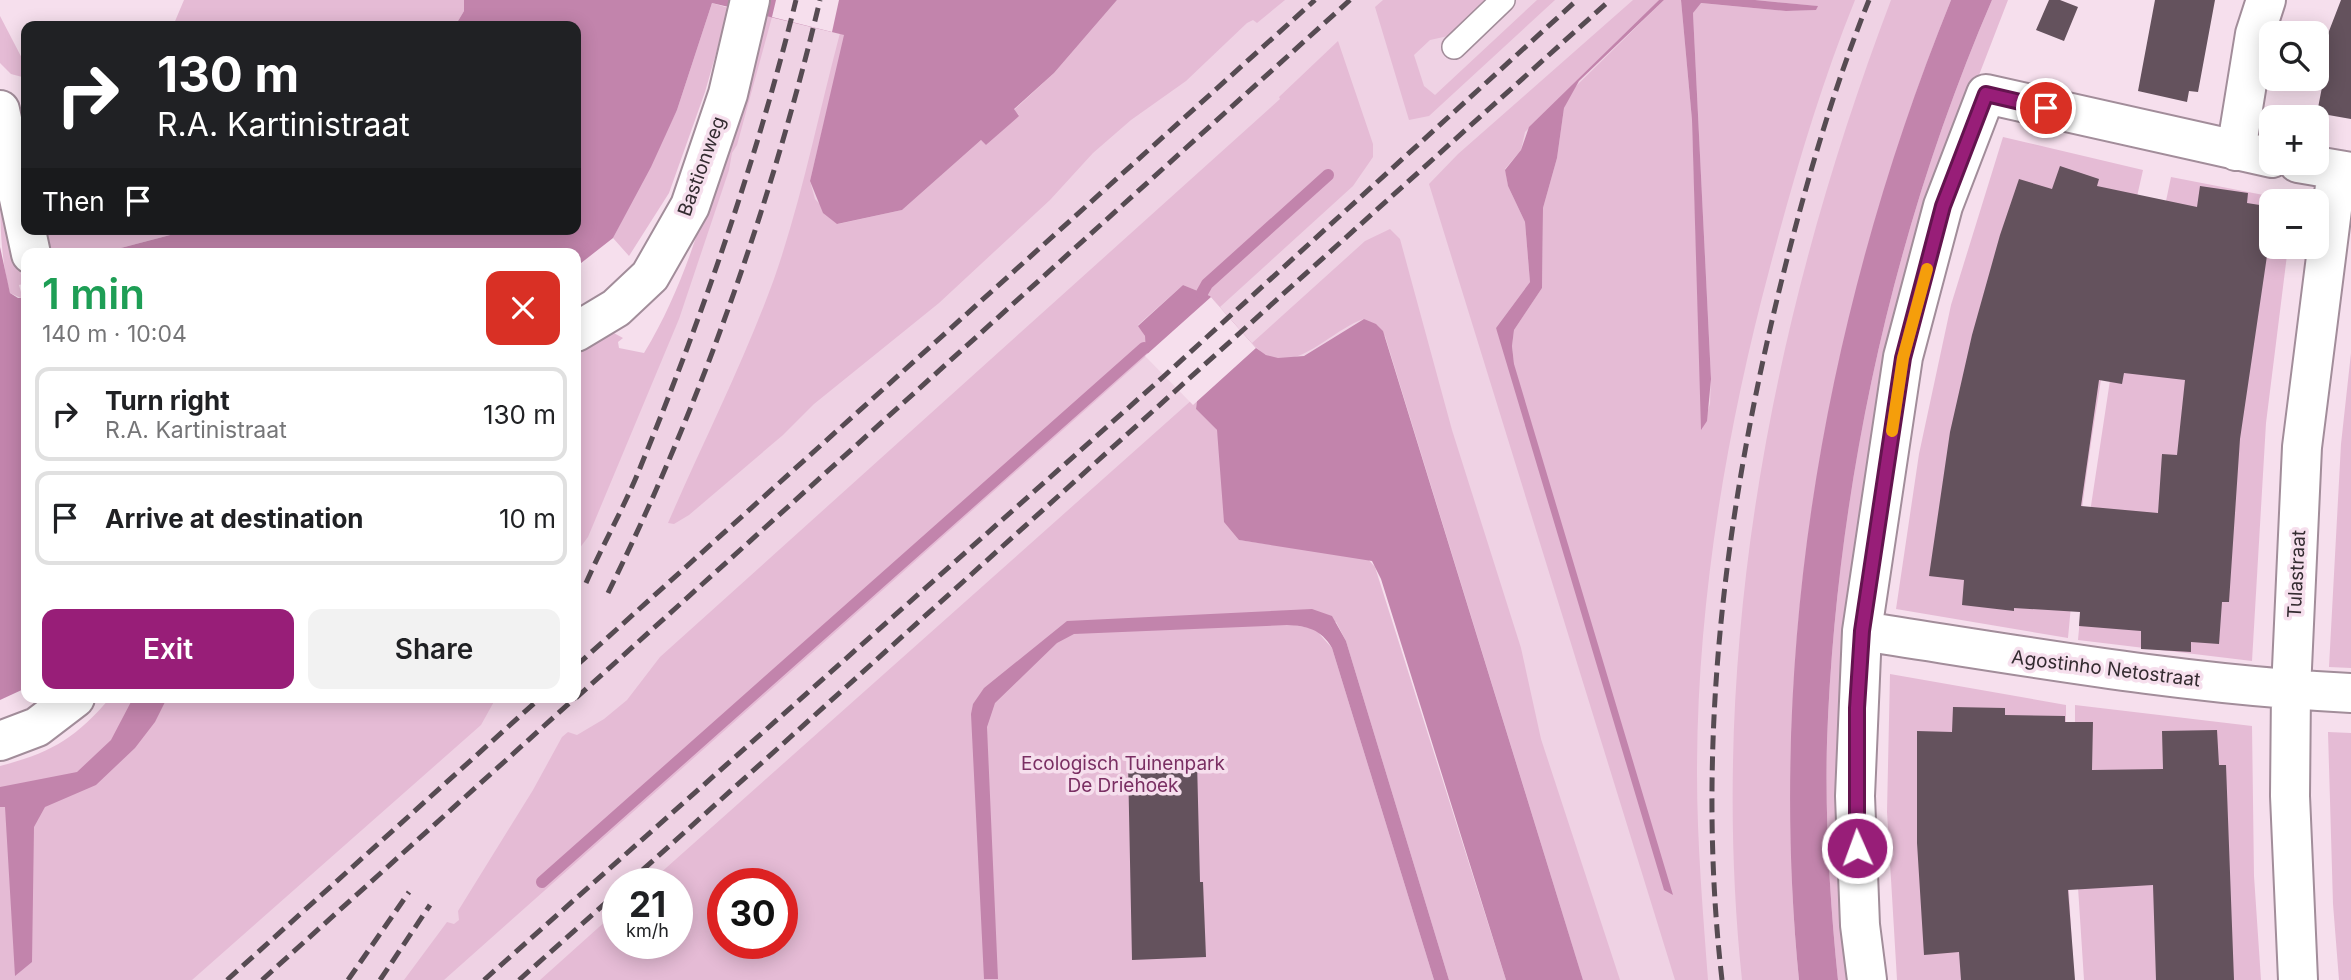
<!DOCTYPE html>
<meta charset="utf-8">
<style>
:root{--surface:#fff;--page:#f2f2f2;--text:#202124;--muted:#757577;--line:#e0e0e0;--accent:#981e78}
body{margin:0;font-family:Inter,sans-serif;background:var(--page);color:var(--text);height:100vh;display:flex;flex-direction:column;font-size:26px;white-space:nowrap}
*{box-sizing:border-box;margin:0}
p{font-size:23px;color:var(--muted)}
.icon{flex:none;width:38px;height:38px;fill:none;stroke:currentColor;stroke-width:2;stroke-linecap:round;stroke-linejoin:round}
.map{position:relative;flex:1;overflow:hidden}
.panel{position:absolute;left:21px;top:248px;width:560px;height:455px;display:flex;flex-direction:column;background:var(--surface);border-radius:14px;box-shadow:0 4px 18px #0003}
.panel>*{flex:none}
.hud{position:absolute;left:21px;top:21px;width:560px;height:214px;border-radius:14px;box-shadow:0 4px 18px #0003;background:#202124;color:#fff;overflow:hidden}
.fabs{position:absolute;left:2259px;top:21px;display:grid;gap:14px}
.fabs a{display:grid;place-items:center;width:70px;height:70px;border-radius:14px;background:var(--surface);box-shadow:0 4px 18px #0003;font-size:35px}
.speed{position:absolute;left:602px;top:868px;display:flex;gap:14px;font-size:35px;font-weight:700;text-align:center}
.speed>*{display:grid;place-content:center;width:91px;height:91px;border-radius:50%;background:var(--surface);box-shadow:0 4px 18px #0003;line-height:1}
.speed small{font-size:18px;font-weight:400}
.speed .limit{border:10px solid #d22;background:#fff;color:#111}
.pin{position:absolute;display:grid;place-items:center;width:60px;height:60px;color:#fff;margin:-30px;border:4px solid #fff;border-radius:50%;box-shadow:0 2px 7px #0007}
.me{position:absolute;width:77px;margin:-38px;rotate:358deg;stroke-linejoin:round;filter:drop-shadow(0 0 5px #0008)}
.turn{display:flex;align-items:center;gap:24px;height:147px;padding:0 21px;font-size:32px}
.turn .icon{width:91px;height:91px;stroke-width:2.5}
.turn b{display:block;font-size:49px;line-height:60px}
.then{display:flex;align-items:center;height:66px;padding:0 21px;background:#0003;gap:14px;font-size:26px}
.round{display:grid;place-items:center;flex:none;width:74px;height:74px;border-radius:14px;background:var(--page)}
.headline{display:flex;align-items:center;justify-content:space-between;height:119px;padding:0 21px}
h1{font-size:42px;font-weight:600;line-height:52px;color:#1e9e55}
.action{display:flex;gap:14px;margin-top:auto;padding:14px 21px}
.action a{flex:1;height:80px;border-radius:14px;background:var(--accent);color:#fff;font-size:28px;font-weight:600;line-height:80px;text-align:center}
.action a+a{background:var(--page);color:var(--text)}
ul{padding:0;list-style:none}
li{display:flex;align-items:center;gap:21px;height:94px;margin:0 14px 10px;padding:0 7px;border:4px solid var(--line);border-radius:14px}
li div{flex:1}
li b{display:block;font-size:26px}
li em{font-style:normal}
.map>svg:first-child{display:block}
.built{fill:#efd2e4}
.green{fill:#e5bbd5;fill-rule:evenodd}
.water{fill:#c284ac}
.pier{fill:#f6dfed}
.lines{fill:none;stroke-linecap:round;stroke-linejoin:round}
.stream{stroke:#c284ac;stroke-width:12}
.building{fill:#64525d;fill-rule:evenodd}
.service-casing{stroke:#a28d9a;stroke-width:26}
.minor-casing{stroke:#a28d9a;stroke-width:42}
.service{stroke:#fff;stroke-width:23}
.minor{stroke:#fff;stroke-width:38}
.rail{stroke:#564b52;stroke-width:5;stroke-dasharray:14 7;stroke-linecap:butt}
.route-casing{stroke:#63144e;stroke-width:18}
.route{stroke:#981e78;stroke-width:12}
.slow{stroke:#f59e0b;stroke-width:12}
.labels{text-anchor:middle;stroke-width:7;stroke-linejoin:round;paint-order:stroke}
.street-label{font-size:19px;fill:#332b30;stroke:#f6dfed}
.park-label{font-size:19px;fill:#7a2f63;stroke:#f6dfed}
</style>
<div class="map">
<svg width="2351" height="980" viewBox="0 0 2351 980">
<rect width="100%" height="100%" fill="#f6dfed"/>
<!-- built -->
<path class="built" d="M776 0H1930L1777 980H1583L1385 336 677 884H618L620 980H0V807L167 698H576V379L654 354 672 317Z"/>
<!-- green -->
<path class="green" d="M184 0H464V11L455 26H173Z
M1117 0H1285L1257 23 1253 20 1247 23 1186 81 1131 120 1093 153 1050 200 939 303 814 404 783 435 689 515 674 524 668 523C703 442 744 362 774 279 802 199 818 116 840 33L845 35 810 181 815 199 838 224 902 210 981 140 986 145 1019 115 1014 110 1054 73Z
M1383 0H1493L1457 34 1430 40 1414 55 1424 86 1435 95 1537 0H1555L1429 116 1409 120 1375 7Z
M1633 0H1659L1525 132 1521 150 1505 169 1508 186 1525 222 1530 282 1496 328 1514 364 1512 346 1514 330 1542 288 1543 208 1557 158 1564 108 1572 90 1664 0H1681L1692 120 1702 429 1710 404 1711 379 1693 13 1696 6 1700 3 1786 11 1816 10 1817 6 1755 0H1855C1820 87 1794 176 1770 267 1726 432 1697 603 1697 774 1697 843 1703 912 1708 980H1675L1429 184 1458 154Z
M1891 0H1951C1827 310 1766 647 1799 980H1742C1707 647 1773 311 1891 0Z
M1992 0H2008L1957 132 1892 360 1852 980H1838C1830 901 1825 821 1827 742 1836 490 1892 232 1992 0Z
M712 3 729 8 705 92 669 193 629 256 613 238 677 110Z
M0 16 26 66V78L11 74 0 63Z
M768 16 772 17 737 145 732 153 729 170 679 319 588 537 576 553V351L612 332 623 338 618 342 619 348 644 353C707 250 721 126 768 16Z
M1338 41 1373 144V157L1353 186 1220 307 1210 296 1183 285 1138 325 1145 336 1148 354 1145 357 444 980H404L447 922 454 924 459 920 458 911 533 790 562 737 568 732 577 735 604 719 627 700 660 657 1280 99 1279 97Z
M2003 137 2143 170C2107 325 2082 480 2068 638L1896 609 1919 454 1951 305Z
M2171 177 2294 201H2272V247H2288L2266 423 2252 661 2078 640 2089 519 2117 334 2166 201Z
M0 178 23 284 19 285 23 299 10 293C0 258 0 215 0 178Z
M39 229H193L98 254H45Z
M1390 229 1400 239 1452 430 1521 648 1541 739 1620 980H1583L1385 336 1364 319C1328 330 1289 386 1252 343L1365 241Z
M2351 353V668L2329 667 2341 444Z
M1194 398 1197 402 1196 409 1217 430 1239 540 1367 558 1375 567 1506 980H1449L1346 641 1336 622 1294 625 1315 629 1332 648 1434 980H540L618 910V943H677V884H648ZM723 884H782V943H723Z
M1890 674 2066 705V839L2074 980H1897L1887 812Z
M110 698H496L481 725 192 980H0V766C51 753 76 738 110 698Z
M2075 705 2252 726 2254 876 2261 980H2084L2075 841Z
M2328 732 2351 733V980H2339L2333 904Z"/>
<!-- water -->
<path class="water" d="M464 0H1117L1054 73 1014 109 1019 116 986 145 981 140 902 210 837 224 823 213 810 181 844 35 712 3 677 110 651 167 613 238 576 267V254H98L193 229H576V26H455L464 11Z
M1659 0H1664L1579 81 1564 108 1557 158 1543 208 1542 288 1514 330 1512 346 1514 364 1673 895 1664 890 1496 328 1530 282 1525 222 1508 186 1505 170 1521 150 1529 127Z
M1681 0H1755L1818 6 1816 10 1786 11 1701 3 1693 13 1711 379 1707 421 1701 430 1692 120Z
M1951 0H1992C1892 232 1836 490 1827 742 1825 821 1830 901 1838 980H1799C1766 647 1826 309 1951 0Z
M0 247 10 293 18 298H26C26 324 21 347 26 373V688L0 700Z
M1183 285 1210 296 1256 348 1266 355 1278 358 1304 356 1364 319 1376 324 1383 331 1583 980H1506L1381 579 1372 561 1239 540 1224 522 1217 430 1196 409 1197 401 1146 352 1145 336 1138 326Z
M1312 609 1332 616 1346 641 1449 980H1434L1332 648C1321 629 1307 626 1287 625L1074 634 1057 643 995 703 987 727 998 979H984L971 714 973 704 984 688 1067 621Z
M133 698H167L155 722 135 748 96 785 45 807 34 827 32 962 15 976 5 807H0V787L77 772 111 740Z"/>
<!-- pier -->
<path class="pier" d="M776 0H839L832 32 772 17Z
M1211 297 1256 348 1193 405 1145 356Z"/>
<g class="lines">
<!-- stream -->
<path class="stream" d="M1202 293 1207 284 1328 175
M542 882 1144 348"/>
</g>
<!-- building -->
<path class="building" d="M2049 0H2060L2078 7 2064 41 2036 30Z
M2155 0H2215L2198 92 2189 91 2187 102 2138 91Z
M2341 0H2351V119L2317 113 2323 82 2312 80 2317 79 2319 43 2324 44Z
M2060 166 2099 179 2097 186 2197 207 2200 186 2248 193 2247 203 2266 206 2260 248 2268 249 2240 439 2229 602H2222L2219 644 2191 642V652L2141 649V631L2079 626 2080 612 2014 608V611L1962 605 1964 580 1929 576 1950 432 1972 335 2000 235 2019 179 2052 189ZM2124 373 2185 380 2177 455 2162 454 2158 513 2081 506 2099 380 2122 384Z
M1953 707 2005 708V715L2065 716V722H2093L2092 770 2163 769 2162 731 2217 730 2219 765H2226L2234 980H2156L2153 885 2068 890 2075 980H1961L1959 952 1924 955 1917 843V731L1952 732Z
M1197 761 1200 882H1203L1206 957 1132 960 1128 763Z"/>
<g class="lines">
<defs>
<path id="service" d="M1454 47 1503 0"/>
<path id="minor" d="M0 110 31 254
M2236 151 2255 34 2266 0
M2298 163 2351 172
M576 332 616 308 650 276 690 206 728 94 750 0
M1862 631C2025 656 2186 685 2351 693
M0 741 37 727 75 698
M1867 980 1860 925 1855 796 1862 631 1903 357 1943 206 1986 94 2272 158
M2298 980 2290 796 2291 690 2302 447 2337 170"/>
</defs>
<!-- service casing -->
<use href="#service" class="service-casing"/>
<!-- minor casing -->
<use href="#minor" class="minor-casing"/>
<!-- service -->
<use href="#service" class="service"/>
<!-- minor -->
<use href="#minor" class="minor"/>
<!-- rail -->
<path class="rail" d="M586 583C604 542 626 504 642 463 704 312 757 158 796 0
M608 593C701 404 771 205 820 0
M576 666 1315 0
M576 698 1350 0
M627 884 1610 0
M227 980 540 698
M262 980 575 698
M348 980 409 892
M380 980 430 905
M484 980 1163 377 1577 0
M519 980 618 892
M1722 980C1695 746 1725 510 1781 283 1805 187 1832 92 1869 0"/>
</g>
<g class="lines">
<defs>
<path id="route" d="M1857 848V708L1862 631 1903 358 1943 206 1986 94 2046 108"/>
</defs>
<!-- route casing -->
<use href="#route" class="route-casing"/>
<!-- route -->
<use href="#route" class="route"/>
<!-- slow -->
<path class="slow" d="M1892 431 1903 358 1927 269"/>
</g>
<g class="labels">
<!-- street labels -->
<g class="street-label">
<text transform="translate(701 166) rotate(-70)" y="7">Bastionweg</text>
<text transform="translate(2296 574) rotate(-87)" y="7">Tulastraat</text>
<text transform="translate(2106 668) rotate(7)" y="7">Agostinho Netostraat</text>
</g>
<!-- park labels -->
<g class="park-label">
<text x="1123" y="770">Ecologisch Tuinenpark<tspan x="1123" dy="22">De Driehoek</tspan></text>
</g>
</g>
</svg>
<div class="fabs">
<a><svg class="icon" aria-label="search" viewBox="0 0 24 24"><circle cx="10" cy="10" r="6"/><path d="M15 15l6 6"/></svg></a>
<a>+</a>
<a>−</a>
</div>
<div class="speed"><div>21<small>km/h</small></div><div class="limit">30</div></div>
<div class="pin" style="left:2046px;top:108px;background:#d93025"><svg class="icon" aria-label="arrive" viewBox="0 0 24 24"><path d="M6 21V4h12l-3 4 3 4H6"/></svg></div>
<svg class="me" style="left:1857px;top:848px" viewBox="-20 -20 40 40"><circle r="17" fill="#981e78" stroke="#fff" stroke-width="3"/><path d="M0-11L8 9 0 5-8 9z" fill="#fff"/></svg>
<div class="hud">
<div class="turn"><svg class="icon" aria-label="right" viewBox="0 0 24 24"><path d="M7 20v-9h11M14 6l5 5-5 5"/></svg><div><b>130 m</b>R.A. Kartinistraat</div></div>
<div class="then">Then<svg class="icon" aria-label="arrive" viewBox="0 0 24 24"><path d="M6 21V4h12l-3 4 3 4H6"/></svg></div>
</div>
<section class="panel">
<div class="headline"><div><h1>1 min</h1><p>140 m · 10:04</p></div><a class="round" style="background:#d93025;color:#fff"><svg class="icon" aria-label="close" viewBox="0 0 24 24"><path d="M6 6l12 12M18 6L6 18"/></svg></a></div>
<ul>
<li><svg class="icon" aria-label="right" viewBox="0 0 24 24"><path d="M7 20v-9h11M14 6l5 5-5 5"/></svg><div><b>Turn right</b><p>R.A. Kartinistraat</p></div><em>130 m</em></li>
<li><svg class="icon" aria-label="arrive" viewBox="0 0 24 24"><path d="M6 21V4h12l-3 4 3 4H6"/></svg><div><b>Arrive at destination</b></div><em>10 m</em></li>
</ul>
<div class="action"><a>Exit</a><a>Share</a></div>
</section>
</div>
